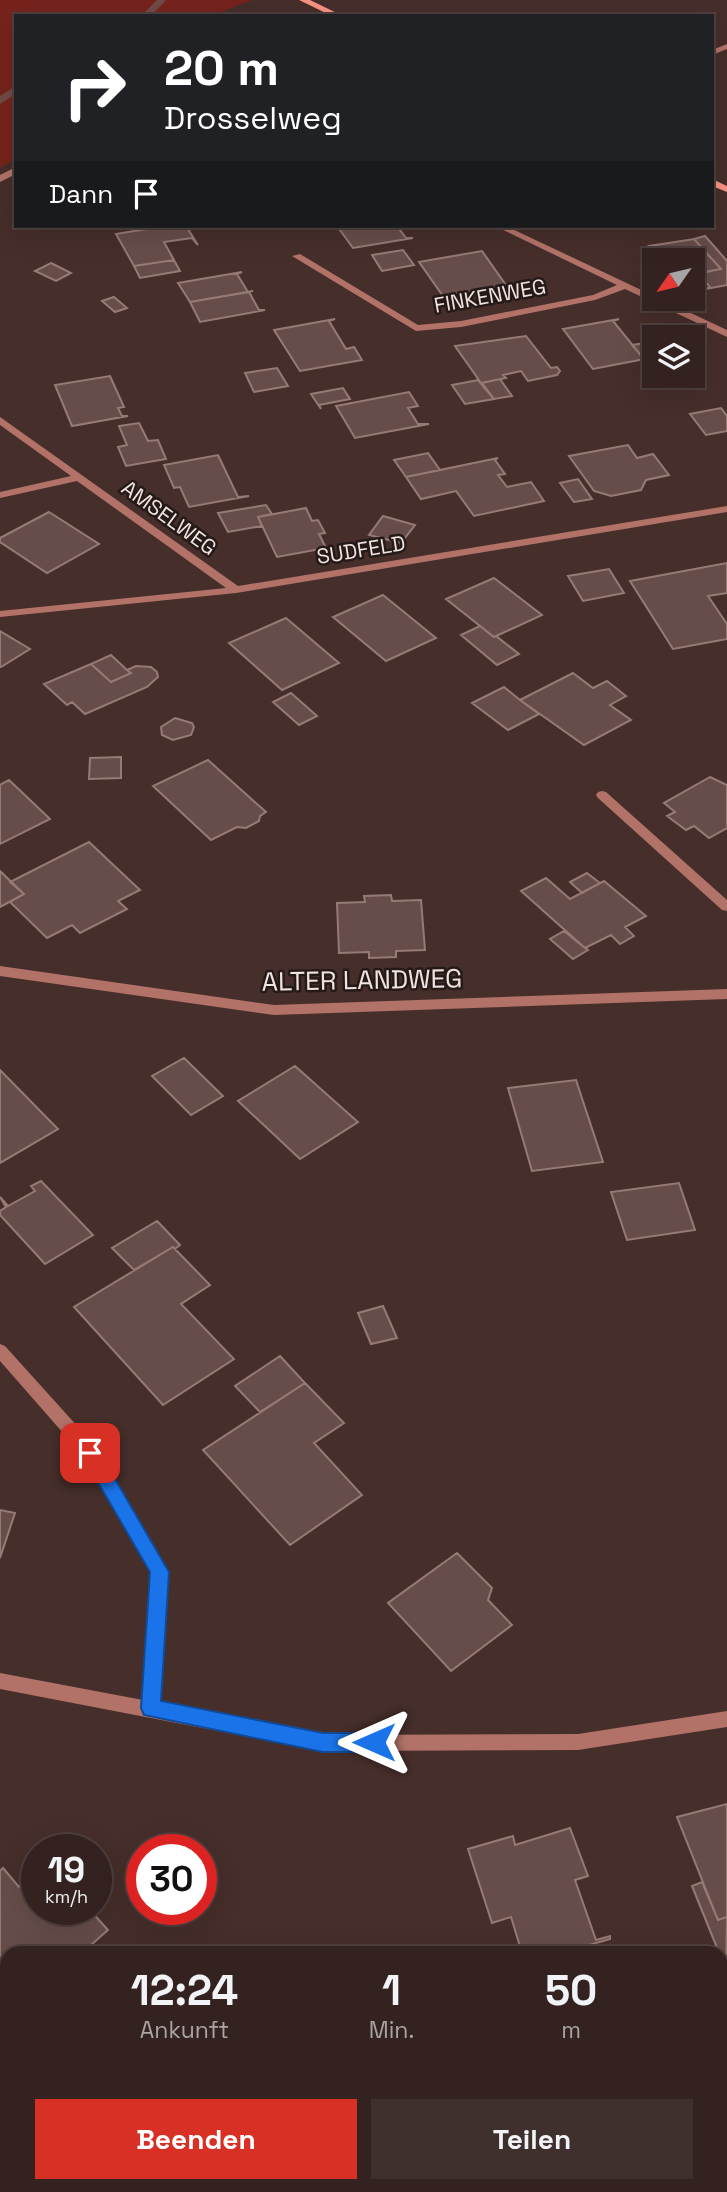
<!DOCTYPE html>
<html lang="de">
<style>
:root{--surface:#342220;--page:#3f2f2d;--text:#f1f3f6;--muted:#a9a4a5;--line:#4e3f3e;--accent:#d93025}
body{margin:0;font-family:"Space Grotesk",sans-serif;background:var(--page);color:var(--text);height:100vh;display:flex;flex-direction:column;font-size:26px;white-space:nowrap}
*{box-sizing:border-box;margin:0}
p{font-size:23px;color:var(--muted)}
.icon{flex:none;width:38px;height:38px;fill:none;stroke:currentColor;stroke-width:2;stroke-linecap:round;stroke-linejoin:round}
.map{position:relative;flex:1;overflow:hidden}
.details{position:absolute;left:0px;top:1946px;width:728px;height:247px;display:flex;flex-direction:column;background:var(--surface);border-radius:21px 21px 0 0;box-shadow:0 7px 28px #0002,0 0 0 2px var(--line)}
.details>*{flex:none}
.hud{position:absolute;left:14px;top:14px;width:700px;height:214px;border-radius:0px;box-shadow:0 7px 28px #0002,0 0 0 2px var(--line);background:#202124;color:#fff;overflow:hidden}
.needle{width:46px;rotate:236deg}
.buttons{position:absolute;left:642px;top:248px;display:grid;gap:14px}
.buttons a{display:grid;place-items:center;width:63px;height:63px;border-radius:0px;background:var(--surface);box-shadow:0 7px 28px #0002,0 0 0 2px var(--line);font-size:35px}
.speed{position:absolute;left:21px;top:1834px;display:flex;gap:14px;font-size:35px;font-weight:700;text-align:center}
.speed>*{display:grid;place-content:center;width:91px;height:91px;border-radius:50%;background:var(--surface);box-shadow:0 7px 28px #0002,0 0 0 2px var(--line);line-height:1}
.speed small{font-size:18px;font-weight:400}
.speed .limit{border:10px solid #d22;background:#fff;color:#111}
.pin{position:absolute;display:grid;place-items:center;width:60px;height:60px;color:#fff;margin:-30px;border-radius:14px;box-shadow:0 4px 10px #0006}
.me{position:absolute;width:77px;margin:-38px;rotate:270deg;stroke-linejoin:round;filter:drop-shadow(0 0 5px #0008)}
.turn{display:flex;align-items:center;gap:24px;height:147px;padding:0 35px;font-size:32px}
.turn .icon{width:91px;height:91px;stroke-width:2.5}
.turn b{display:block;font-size:49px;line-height:60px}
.then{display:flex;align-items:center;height:66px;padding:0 35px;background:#0003;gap:14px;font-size:26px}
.eta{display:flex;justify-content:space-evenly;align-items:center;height:119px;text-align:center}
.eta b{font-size:42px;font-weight:800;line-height:49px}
.action{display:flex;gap:14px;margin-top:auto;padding:14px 35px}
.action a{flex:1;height:80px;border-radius:0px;background:var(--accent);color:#fff;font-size:28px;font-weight:800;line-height:80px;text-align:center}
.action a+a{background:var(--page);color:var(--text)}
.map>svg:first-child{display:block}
.green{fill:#76231c}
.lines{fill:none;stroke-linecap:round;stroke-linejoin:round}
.stream{fill:#704a47;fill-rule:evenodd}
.building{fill:#664d49;stroke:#967a76;stroke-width:2}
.street{fill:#b27268;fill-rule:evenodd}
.secondary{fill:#f89284;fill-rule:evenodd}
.route{fill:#1a73e8;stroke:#114b97;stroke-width:2}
.labels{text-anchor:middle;stroke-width:5;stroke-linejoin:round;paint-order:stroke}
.far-street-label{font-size:21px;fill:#f3e3e0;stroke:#241a18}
.street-label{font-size:26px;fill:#f3e3e0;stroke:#241a18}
</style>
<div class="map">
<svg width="727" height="2192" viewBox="0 0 727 2192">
<rect width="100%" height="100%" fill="#462e2a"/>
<!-- green -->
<path class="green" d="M0 0H252L210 16H16V158L0 168Z"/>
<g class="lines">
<!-- stream -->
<path class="stream" d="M157 0H166L151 16H141Z
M16 86V94L0 104V96Z"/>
</g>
<!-- building -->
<path class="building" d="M165 226H186L198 245 192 238 164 242 174 260 134 266 116 234Z
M337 226H397L406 238H413L353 248Z
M705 236 727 261V285L706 289 710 287 699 274 693 275 721 269 694 239Z
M694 239 721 269 693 274V261H662L649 246Z
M403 250 414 265 382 271 372 255Z
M482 251 508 288 445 299 419 262Z
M174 260 180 271 140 278 134 266Z
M51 263 71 273 56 281 35 271Z
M242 272 237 274 248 292 253 291 190 302 178 283Z
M249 292 259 310H265L200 322 190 302Z
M114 297 127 308 115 312 102 301Z
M335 319 329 321 346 349 354 347 362 360 300 371 274 330Z
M619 319 613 321 643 358H650L593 369 563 329Z
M526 336 551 368 557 367 560 371 557 375 528 381 521 371 503 375 506 378 481 383 455 346Z
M651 342 654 346V357L650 358H643L632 345Z
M277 368 288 386 254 392 245 373Z
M110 376 124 407 118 408 122 416H128L72 426 55 385Z
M500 379 512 396 494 399 482 383Z
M478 380 494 399 465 404 452 385Z
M343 388 350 399 319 405 321 409 311 394Z
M409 392 418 406 408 408 418 424H429L355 438 336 406Z
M721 408 727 416V431L706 435 690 414Z
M139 423 148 441 158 440 166 459 126 466 118 447 127 445 119 426Z
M628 445 637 458 653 454 669 475 646 480 641 490 611 496 594 491 569 456Z
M428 453 440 470 406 477 394 460Z
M218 455 238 497 249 496 189 507 180 487 174 488 164 465Z
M498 458 495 460 505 474 498 475 507 487 531 482 544 501 474 516 456 491 421 499 406 477Z
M578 479 592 499 574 502 560 483Z
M266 505 272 514 258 517 262 526 228 532 218 513Z
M306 508 312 521 318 520 325 533 319 534 326 548 277 557 258 517Z
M49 512 99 544 47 573 0 542V538Z
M383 516 415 525 401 543 369 535Z
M727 563V593L708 596 727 624V639L673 649 630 581Z
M609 569 624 593 583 601 568 576Z
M494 578 542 615 494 637 446 599Z
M383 595 436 638 386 661 333 617Z
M286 618 339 663 282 690 229 643Z
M480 626 494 637 496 636 519 654 497 665 461 635Z
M0 631 30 649 1 667H0Z
M111 655 127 670 131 673 111 682 91 664Z
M91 664 111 682 131 673 127 670 136 666 151 667 157 672 158 677 147 687 85 714 72 702 67 705 44 684Z
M573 673 593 688 607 681 626 696 610 705 631 720 584 745 520 700Z
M504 687 520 700 539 714 508 730 472 703Z
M291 693 317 716 299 725 273 702Z
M175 718 192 723 194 727 191 735 173 740 162 735 161 727Z
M121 757V778L89 779 90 758Z
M208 760 266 812 260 816 259 821 246 828 237 827 211 840 153 786Z
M710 777 727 785V828L709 838 694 826 686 830 667 816 675 812 664 803Z
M9 780 50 819 0 844V785Z
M89 842 140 890 118 901 127 909 80 933 72 925 47 938 10 902 24 894 10 882Z
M0 871 24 894 0 907Z
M587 873 600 883 582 893 570 882Z
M546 878 570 899 604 881 646 916 625 927 634 936 620 944 611 935 585 948 521 891Z
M391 895 392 901 421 900 425 950 396 951V957L369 958V952L339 953 337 903 365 902 364 896Z
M564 931 585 948 588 950 573 959 550 939Z
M184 1058 223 1096 191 1115 152 1076Z
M295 1066 358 1122 300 1159 238 1101Z
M0 1070 58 1129 0 1163Z
M576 1080 603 1162 532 1171 508 1088Z
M41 1181 93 1235 45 1264 0 1215V1211L6 1207 0 1197 8 1206 35 1191 31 1186Z
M679 1183 695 1230 627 1240 611 1192Z
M157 1221 180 1245 175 1249 173 1247 134 1270 112 1248Z
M173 1247 210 1285 181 1304 234 1359 163 1405 74 1307Z
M383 1306 397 1338 371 1344 358 1313Z
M280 1356 305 1383 260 1412 235 1386Z
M305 1383 344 1423 314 1443 362 1495 290 1545 203 1450Z
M0 1510 15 1513 0 1558Z
M457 1553 492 1588 488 1600 512 1625 451 1671 388 1603Z
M727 1804V1917L718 1920 677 1817Z
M570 1828 588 1876 575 1880 596 1940 610 1936V1939L562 1953H522L511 1917 492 1923 468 1849 513 1836 515 1845Z
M3 1868 19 1887 37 1870V1909H89L108 1930 82 1953H7V1994L0 1986V1871Z
M702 1882 718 1920 727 1917 726 1970 692 1886Z
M721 1996 727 2011V2028L721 2029Z"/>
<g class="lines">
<!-- street -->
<path class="street" d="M727 44V49L712 55V50Z
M16 167V174L0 182V175Z
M495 226H506L654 296V299H661L727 330V337L625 289 595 300 461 327 416 331 292 256 300 254 418 325 461 321 593 295 617 285Z
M0 417 238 586 727 506V512L236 593 0 617V611L226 588 77 481 0 498V492L71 476 0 425Z
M602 791 606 792 727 900V911L722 910 598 798 596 795 598 792Z
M0 966 274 1005 727 989V999L274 1015 0 976Z
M0 1344 5 1346 97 1448 167 1572 160 1704 323 1735 578 1734 727 1711V1727L578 1750 323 1751 0 1689V1673L143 1700 151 1573 85 1458 0 1361Z"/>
<!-- secondary -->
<path class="secondary" d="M299 0H310L343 16H332Z
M712 179 727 186V192L712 186Z"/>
</g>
<!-- route -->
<path class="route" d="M90 1446 97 1448 169 1572 161 1701 323 1733H374L381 1736 384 1742 381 1749 374 1752H323L144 1715 141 1708 150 1572 81 1453 84 1448Z"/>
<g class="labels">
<!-- far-street labels -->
<g class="far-street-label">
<text transform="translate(490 296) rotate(-10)" y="7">FINKENWEG</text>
<text transform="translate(169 518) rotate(36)" y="7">AMSELWEG</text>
<text transform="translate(361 550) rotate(-9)" y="7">SUDFELD</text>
</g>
<!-- street labels -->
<g class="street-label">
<text transform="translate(362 980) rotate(-1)" y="9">ALTER LANDWEG</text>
</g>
</g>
</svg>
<div class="buttons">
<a><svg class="needle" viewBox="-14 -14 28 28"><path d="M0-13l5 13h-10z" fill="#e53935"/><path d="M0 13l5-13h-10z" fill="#a9a4a5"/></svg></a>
<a><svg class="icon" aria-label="layers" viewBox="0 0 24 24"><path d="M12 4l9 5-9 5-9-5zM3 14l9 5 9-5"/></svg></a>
</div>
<div class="speed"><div>19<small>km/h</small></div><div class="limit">30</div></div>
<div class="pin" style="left:90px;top:1453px;background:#d93025"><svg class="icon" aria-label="arrive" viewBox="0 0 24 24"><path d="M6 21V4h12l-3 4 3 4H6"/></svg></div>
<svg class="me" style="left:374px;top:1742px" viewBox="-20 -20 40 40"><path d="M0-17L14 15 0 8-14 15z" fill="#1a73e8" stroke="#fff" stroke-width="4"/></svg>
<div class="hud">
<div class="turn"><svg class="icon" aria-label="right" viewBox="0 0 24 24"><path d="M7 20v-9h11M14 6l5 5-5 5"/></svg><div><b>20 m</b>Drosselweg</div></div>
<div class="then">Dann<svg class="icon" aria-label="arrive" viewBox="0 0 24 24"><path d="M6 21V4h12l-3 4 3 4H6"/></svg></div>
</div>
<section class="details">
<div class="eta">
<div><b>12:24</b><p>Ankunft</p></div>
<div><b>1</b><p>Min.</p></div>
<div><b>50</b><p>m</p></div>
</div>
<div class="action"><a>Beenden</a><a>Teilen</a></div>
</section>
</div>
